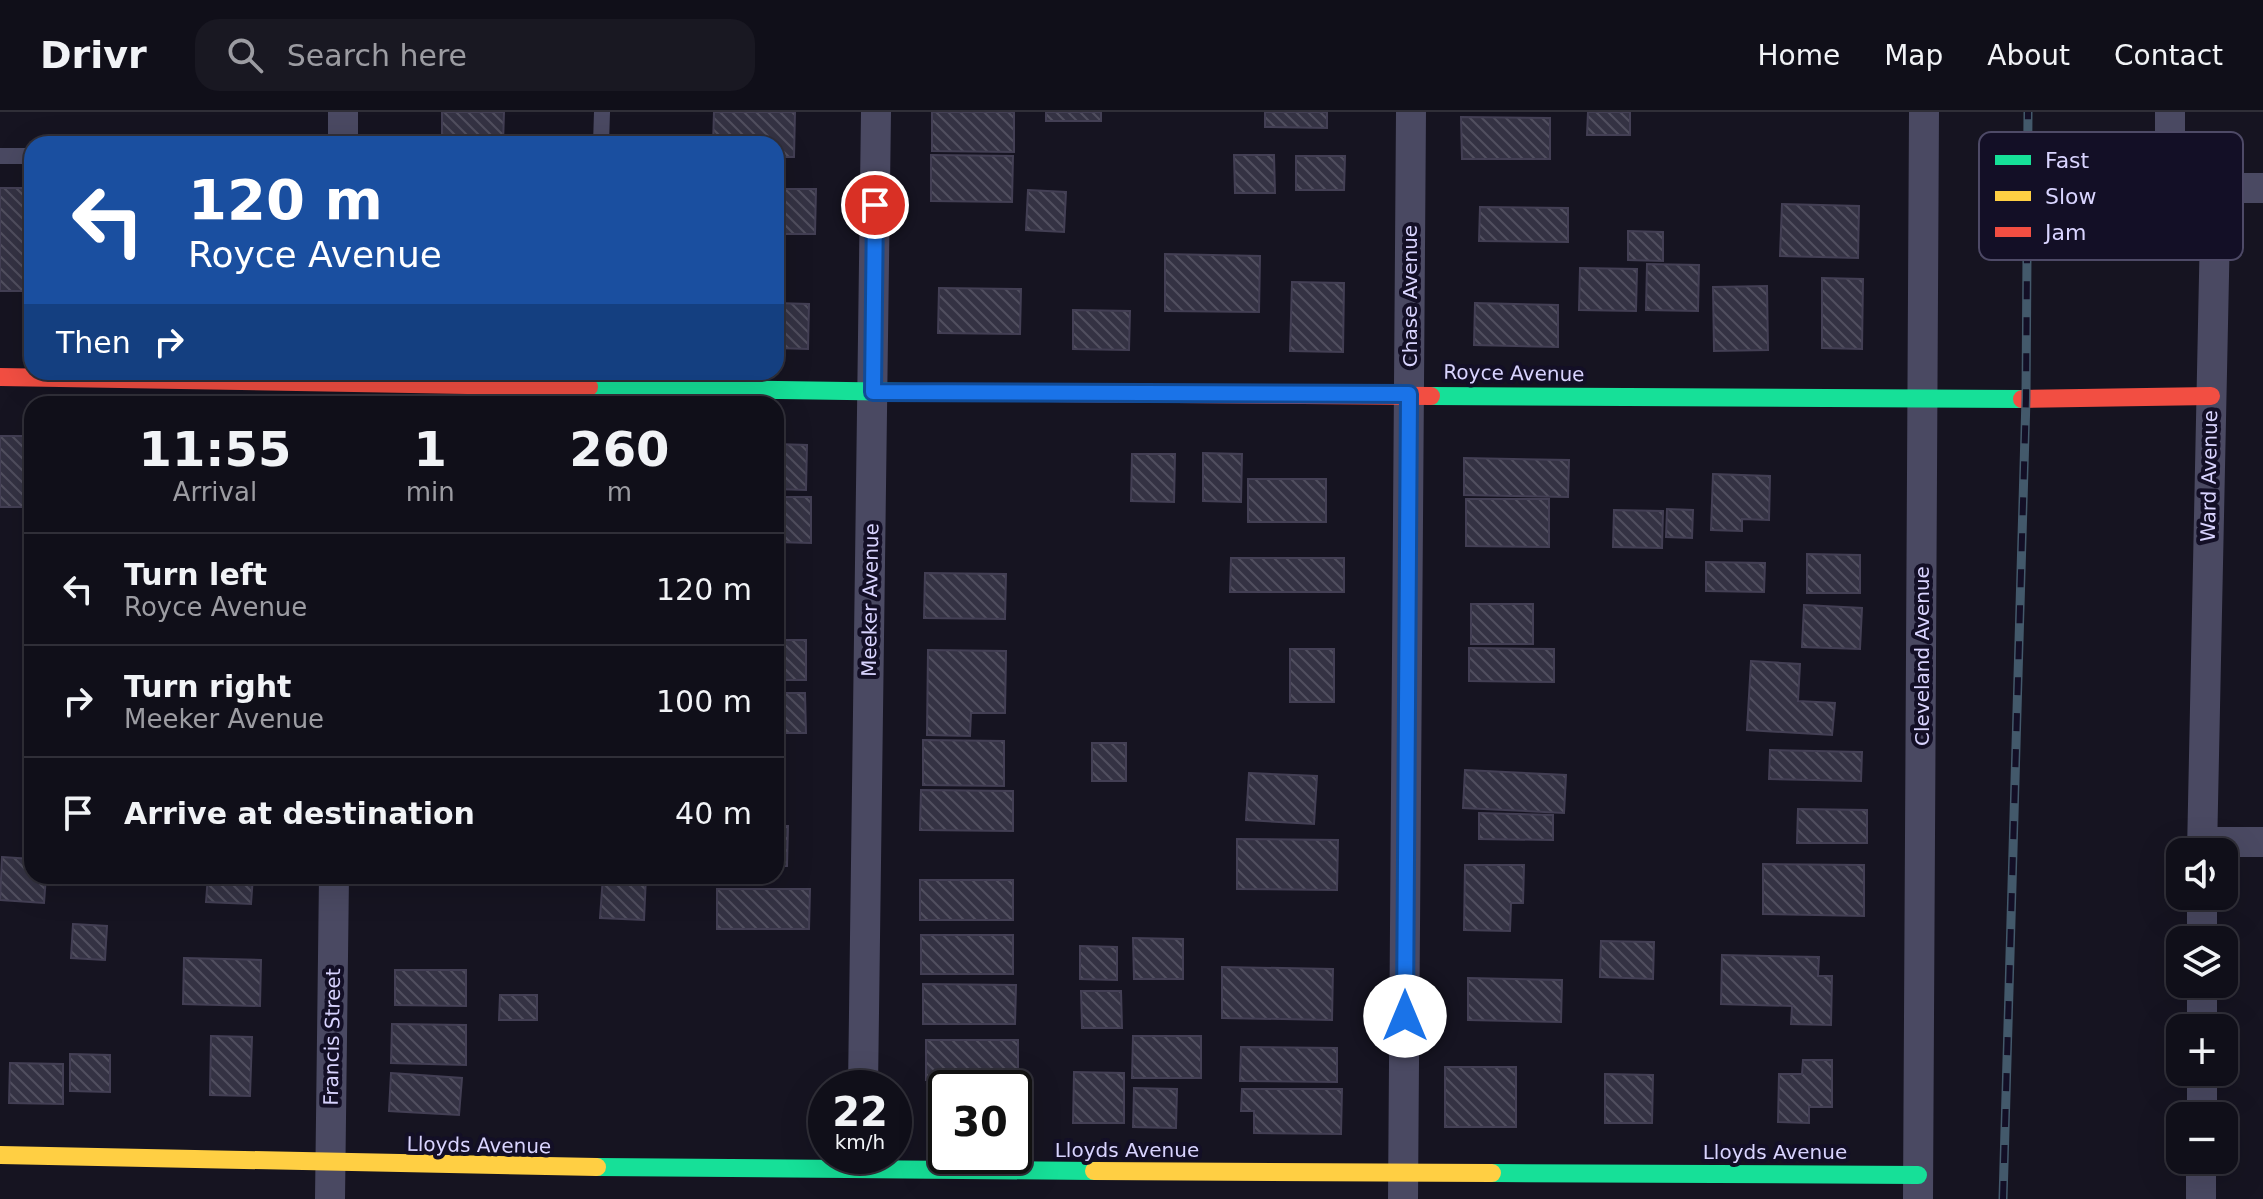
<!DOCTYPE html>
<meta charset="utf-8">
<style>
:root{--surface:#100f19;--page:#191822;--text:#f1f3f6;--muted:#9c9ca2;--line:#302f38}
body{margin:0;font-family:"DejaVu Sans",sans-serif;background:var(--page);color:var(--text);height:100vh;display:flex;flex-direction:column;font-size:30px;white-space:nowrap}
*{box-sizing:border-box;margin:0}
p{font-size:26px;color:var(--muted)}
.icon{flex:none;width:44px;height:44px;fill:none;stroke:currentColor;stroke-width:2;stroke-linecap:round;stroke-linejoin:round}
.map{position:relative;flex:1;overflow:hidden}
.drawer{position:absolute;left:24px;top:284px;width:760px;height:488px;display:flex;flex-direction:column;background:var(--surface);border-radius:24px;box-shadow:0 8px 32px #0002,0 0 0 2px var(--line)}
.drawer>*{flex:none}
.guide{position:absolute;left:24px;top:24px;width:760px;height:244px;border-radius:24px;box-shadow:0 8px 32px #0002,0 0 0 2px var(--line);background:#1a4fa0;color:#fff;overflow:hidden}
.tools{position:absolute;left:2166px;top:726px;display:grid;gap:16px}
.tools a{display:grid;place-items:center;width:72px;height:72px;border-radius:16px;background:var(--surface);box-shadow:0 8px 32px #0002,0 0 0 2px var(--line);font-size:40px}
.speed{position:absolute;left:808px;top:958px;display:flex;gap:16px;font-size:40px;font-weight:700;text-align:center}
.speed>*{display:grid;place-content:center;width:104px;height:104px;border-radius:50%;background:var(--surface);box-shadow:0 8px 32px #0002,0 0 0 2px var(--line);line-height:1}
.speed small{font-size:20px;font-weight:400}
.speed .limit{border:4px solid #111;border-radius:12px;background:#fff;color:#111}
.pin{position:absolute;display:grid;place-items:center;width:68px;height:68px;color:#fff;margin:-34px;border:4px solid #fff;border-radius:50%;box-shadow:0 2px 8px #0007}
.me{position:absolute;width:88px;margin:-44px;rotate:0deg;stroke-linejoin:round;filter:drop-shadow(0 0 6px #0008)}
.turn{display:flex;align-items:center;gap:28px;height:168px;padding:0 32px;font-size:36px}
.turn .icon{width:104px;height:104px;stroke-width:2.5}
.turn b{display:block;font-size:56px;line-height:68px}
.then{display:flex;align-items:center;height:76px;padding:0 32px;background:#0003;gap:16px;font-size:30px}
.eta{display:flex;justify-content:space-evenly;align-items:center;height:136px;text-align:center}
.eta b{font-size:48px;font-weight:600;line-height:56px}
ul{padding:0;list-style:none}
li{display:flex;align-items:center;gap:24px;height:112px;padding:0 32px;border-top:2px solid var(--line)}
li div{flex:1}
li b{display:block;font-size:30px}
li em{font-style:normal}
header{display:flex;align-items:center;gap:48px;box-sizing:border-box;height:112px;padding:0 40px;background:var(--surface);border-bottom:2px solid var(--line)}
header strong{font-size:38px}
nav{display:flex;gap:44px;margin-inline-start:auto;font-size:28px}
.search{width:560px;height:72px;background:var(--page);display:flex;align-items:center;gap:20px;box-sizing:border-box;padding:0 28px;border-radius:24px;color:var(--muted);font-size:30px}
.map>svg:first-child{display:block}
.building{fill:url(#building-back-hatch);stroke:#433f54;stroke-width:2}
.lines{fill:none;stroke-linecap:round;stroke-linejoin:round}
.lane{stroke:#4a4962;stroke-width:16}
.street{stroke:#4a4962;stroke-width:30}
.fast{stroke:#16e098;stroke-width:18}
.slow{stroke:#ffcf43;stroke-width:18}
.jam{stroke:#f24e42;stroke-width:18}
.rail-casing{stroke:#43596b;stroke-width:9}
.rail{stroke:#130f26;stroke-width:6;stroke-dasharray:18;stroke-linecap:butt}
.route-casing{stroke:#114b97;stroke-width:20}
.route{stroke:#1a73e8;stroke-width:14}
.labels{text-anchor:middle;stroke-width:8;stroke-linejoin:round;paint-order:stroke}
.street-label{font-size:20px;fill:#d9d4ff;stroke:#130f26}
.key{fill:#130f26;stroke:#4e4a67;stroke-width:2}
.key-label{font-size:22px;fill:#d9d4ff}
</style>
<header>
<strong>Drivr</strong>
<div class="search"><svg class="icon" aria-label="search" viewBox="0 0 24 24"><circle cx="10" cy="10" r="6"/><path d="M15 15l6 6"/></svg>Search here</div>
<nav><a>Home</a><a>Map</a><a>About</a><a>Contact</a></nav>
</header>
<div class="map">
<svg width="2263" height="1087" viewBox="0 0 2263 1087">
<defs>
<pattern id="building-back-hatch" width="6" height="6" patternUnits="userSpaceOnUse" patternTransform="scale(2)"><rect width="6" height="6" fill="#343243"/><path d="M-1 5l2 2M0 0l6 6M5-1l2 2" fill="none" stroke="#514f5f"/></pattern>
</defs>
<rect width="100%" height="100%" fill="#161421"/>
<!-- building -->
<path class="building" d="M442 0H504L503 32H442Z
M714 0H795L794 45H776V32H713Z
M932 0H1014V40L932 39Z
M1046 0H1101V9H1046Z
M1265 0H1327V16L1265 15Z
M1588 0H1630V23H1587Z
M1461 5 1550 6V47H1462Z
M931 43 1013 44 1012 90 931 89Z
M1234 43H1274L1275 81H1235Z
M1296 44H1345L1344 78H1296Z
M0 76H32V179H0Z
M776 77H816L815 122H776Z
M1028 78 1066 80 1064 120 1026 118Z
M1782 92 1859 94 1858 146 1780 144Z
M1480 95 1568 96V130L1479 129Z
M1628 119 1663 120V149L1628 148Z
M1165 142 1260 144 1259 200 1165 199Z
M1647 152 1699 153 1698 199 1646 198Z
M1580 156 1637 157 1636 199 1579 198Z
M1822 166 1863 167 1862 237 1822 236Z
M1292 170 1344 171 1343 240 1290 239Z
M1767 174 1768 238 1714 239 1713 175Z
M939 176 1021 177 1020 222 938 221Z
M776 191 809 192 808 237 776 236Z
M1475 191 1558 193V235L1474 233Z
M1073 198 1130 199 1129 238 1073 237Z
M0 324H24L23 395H0Z
M776 332 807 333 806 378 776 377Z
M1203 341 1242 342 1241 390 1203 389Z
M1132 342H1175L1174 390 1131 389Z
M1464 346 1569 348 1568 385 1464 383Z
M1713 362 1770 364 1769 408 1742 407V419L1711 418Z
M1248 367H1326V410H1248Z
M776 385H811V431L776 430Z
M1466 387H1549V435L1466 434Z
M1667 397 1693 398 1692 426 1666 425Z
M1614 398 1663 399 1662 436 1613 435Z
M1807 442 1860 443V481H1807Z
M1231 446H1344V480H1230Z
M1706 450 1765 451 1764 480 1706 479Z
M925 461 1006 462 1005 507 924 506Z
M776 463H785V508H776Z
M1471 492H1533V532H1471Z
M1804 493 1862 496 1860 537 1802 535Z
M776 528H806V568H776Z
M1469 536 1554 537V570L1469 569Z
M1290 537H1334V590H1290Z
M928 538 1006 539 1005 601H971L970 624 927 623Z
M1751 549 1800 552 1798 589 1835 591 1832 623 1747 618Z
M776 581H805L806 621H776Z
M923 628 1004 629V674L923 673Z
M1092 631H1126V669H1092Z
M1770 638 1862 640 1861 669 1769 667Z
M1465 658 1566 663 1564 701 1463 696Z
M1249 661 1317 664 1314 712 1246 708Z
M921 678 1013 679V719L920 718Z
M1798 697 1867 698V731H1797Z
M1479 701 1553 703V728L1479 727Z
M776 714H788L787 754H776Z
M1237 727 1338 728 1337 778 1237 777Z
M2 745 32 747V764H46L44 791 0 788Z
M1763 752 1864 753V804L1763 802Z
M1465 753H1524L1523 791H1511L1510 819 1464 818Z
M208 764H253L251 792 206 790Z
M403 764H473V770H403Z
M603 764H646L644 808 600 806Z
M920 768H1013V808H920Z
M717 777H810L809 817H717Z
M73 812 107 814 105 848 71 846Z
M921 823H1013V862H921Z
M1133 826 1183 827V867H1134Z
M1601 829 1654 830 1653 867 1600 865Z
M1080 834 1117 835V868L1080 867Z
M1722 843 1819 845 1818 864H1832L1831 913 1791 912 1792 894 1721 892Z
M184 846 261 848 260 894 183 892Z
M1222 855 1333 857 1332 908 1222 906Z
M395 858H466V894L395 893Z
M1468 866 1562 868 1561 910 1468 908Z
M923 872 1016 873 1015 912H923Z
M1081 879H1121L1122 916H1082Z
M500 883H537V908H499Z
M392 912 466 913V953L391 951Z
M211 924 252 925 250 984 210 983Z
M1133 924H1201V966H1132Z
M926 928H1018V968H926Z
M1241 935 1337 936V970L1240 969Z
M70 942 110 943V980L70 979Z
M1803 948H1832V995H1809V1011L1778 1010 1779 962H1802Z
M10 951 63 952V992L9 991Z
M1445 955H1516V1015H1445Z
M1074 960 1124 961V1011H1073Z
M391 961 462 966 459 1003 389 999Z
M1605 962 1653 963 1652 1011H1605Z
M1134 976 1177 977 1176 1016 1133 1015Z
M1242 977H1342L1341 1022 1254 1021V999H1241Z"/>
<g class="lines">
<!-- lane -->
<path class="lane" d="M601 32 602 0
M0 44H32"/>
<!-- street -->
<path class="street" d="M2170 0V29L2215 116 2202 740
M343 32V0
M2195 76H2263
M2202 730H2263
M2202 828V784
M2202 916V872
M863 976 876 0
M2202 1004V960
M330 1087 334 764
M1403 1087 1411 0
M1918 1087 1924 0
M2201 1087V1048"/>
<!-- fast -->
<path class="fast" d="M589 275 914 280
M1431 284 2022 287
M597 1055 1094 1059
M1492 1061 1918 1063"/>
<!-- slow -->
<path class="slow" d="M0 1043 597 1055
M1094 1059 1492 1061"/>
<!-- jam -->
<path class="jam" d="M0 265 589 275
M914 280 1431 284
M2022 287 2211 284"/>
<defs>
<path id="rail" d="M2003 1087 2026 286 2028 0"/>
</defs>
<!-- rail casing -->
<use href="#rail" class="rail-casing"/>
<!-- rail -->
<use href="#rail" class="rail"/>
</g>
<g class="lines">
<defs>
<path id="route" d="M875 93 873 280 1409 282 1405 904"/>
</defs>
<!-- route casing -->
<use href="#route" class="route-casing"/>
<!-- route -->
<use href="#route" class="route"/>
</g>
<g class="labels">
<!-- street labels -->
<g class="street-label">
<text transform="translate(1410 184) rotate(-90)" y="7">Chase Avenue</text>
<text transform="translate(1514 261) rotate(1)" y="7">Royce Avenue</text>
<text transform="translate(2209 364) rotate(-89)" y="7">Ward Avenue</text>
<text transform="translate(870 488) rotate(-89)" y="7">Meeker Avenue</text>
<text transform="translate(1922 544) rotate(-90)" y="7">Cleveland Avenue</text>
<text transform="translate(332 925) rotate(-89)" y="7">Francis Street</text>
<text transform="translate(479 1033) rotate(1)" y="7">Lloyds Avenue</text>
<text x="1127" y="1045">Lloyds Avenue</text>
<text x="1775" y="1047">Lloyds Avenue</text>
</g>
</g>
<!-- legend -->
<rect x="1979" y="20" width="264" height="128" rx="12" class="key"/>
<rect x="1995" y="43" width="36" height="10" fill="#16e098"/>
<rect x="1995" y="79" width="36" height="10" fill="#ffcf43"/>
<rect x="1995" y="115" width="36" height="10" fill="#f24e42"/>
<g class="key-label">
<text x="2045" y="56">Fast</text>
<text x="2045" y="92">Slow</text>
<text x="2045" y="128">Jam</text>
</g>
</svg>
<div class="tools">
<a><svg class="icon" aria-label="sound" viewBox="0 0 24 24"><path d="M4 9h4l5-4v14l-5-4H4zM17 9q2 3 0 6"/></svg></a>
<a><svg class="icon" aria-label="layers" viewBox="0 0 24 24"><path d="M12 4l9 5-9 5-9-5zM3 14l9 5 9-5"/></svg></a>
<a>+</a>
<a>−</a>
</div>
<div class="speed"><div>22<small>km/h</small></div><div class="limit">30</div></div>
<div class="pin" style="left:875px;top:93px;background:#d93025"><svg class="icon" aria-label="arrive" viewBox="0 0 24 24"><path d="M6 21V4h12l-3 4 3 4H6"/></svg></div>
<svg class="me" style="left:1405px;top:904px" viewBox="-20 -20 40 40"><circle r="19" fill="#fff"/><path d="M0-13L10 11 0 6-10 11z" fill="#1a73e8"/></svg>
<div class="guide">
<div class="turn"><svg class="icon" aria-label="left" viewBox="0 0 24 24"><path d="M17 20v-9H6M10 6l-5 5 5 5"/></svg><div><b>120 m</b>Royce Avenue</div></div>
<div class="then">Then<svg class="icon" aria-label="right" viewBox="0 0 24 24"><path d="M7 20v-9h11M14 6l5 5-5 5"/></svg></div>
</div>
<section class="drawer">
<div class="eta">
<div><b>11:55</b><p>Arrival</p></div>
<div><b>1</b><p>min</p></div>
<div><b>260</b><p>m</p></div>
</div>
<ul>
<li><svg class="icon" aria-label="left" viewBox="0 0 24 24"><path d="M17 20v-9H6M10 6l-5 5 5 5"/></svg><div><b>Turn left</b><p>Royce Avenue</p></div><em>120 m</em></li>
<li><svg class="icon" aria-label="right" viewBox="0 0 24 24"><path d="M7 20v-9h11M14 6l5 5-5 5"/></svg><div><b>Turn right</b><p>Meeker Avenue</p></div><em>100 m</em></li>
<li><svg class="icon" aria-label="arrive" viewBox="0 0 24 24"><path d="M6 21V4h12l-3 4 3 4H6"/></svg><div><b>Arrive at destination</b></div><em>40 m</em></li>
</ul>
</section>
</div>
